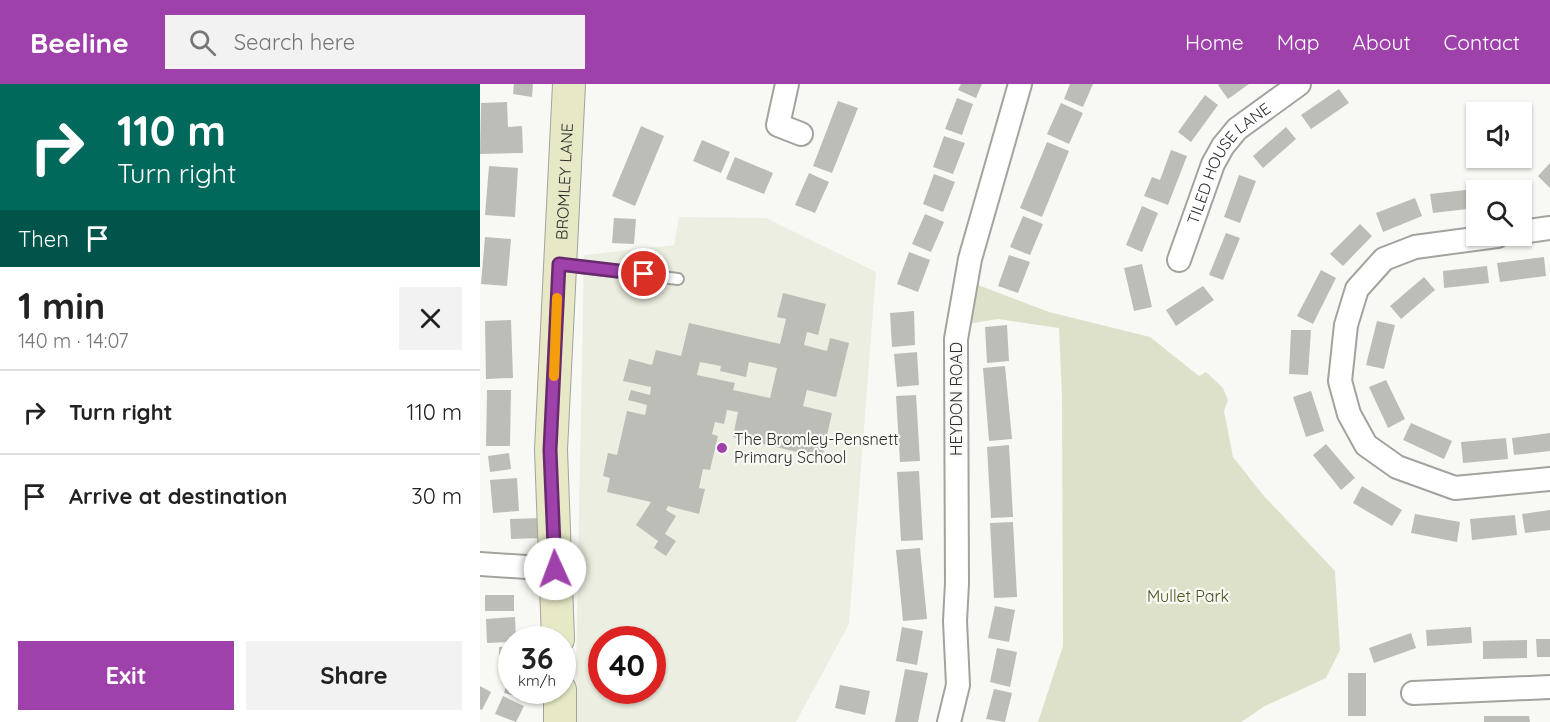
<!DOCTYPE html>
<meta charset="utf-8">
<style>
:root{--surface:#fff;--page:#f2f2f2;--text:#222;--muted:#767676;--line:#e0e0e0;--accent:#9f41aa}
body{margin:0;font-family:Quicksand,sans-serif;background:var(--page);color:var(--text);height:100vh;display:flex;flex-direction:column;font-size:22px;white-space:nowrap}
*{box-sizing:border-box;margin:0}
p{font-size:20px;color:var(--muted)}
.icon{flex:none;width:33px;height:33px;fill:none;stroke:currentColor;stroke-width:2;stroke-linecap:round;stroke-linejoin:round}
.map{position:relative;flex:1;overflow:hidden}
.panel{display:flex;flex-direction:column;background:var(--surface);width:480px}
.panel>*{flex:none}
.hud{background:#00695c;color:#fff;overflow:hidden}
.controls{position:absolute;left:986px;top:18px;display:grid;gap:12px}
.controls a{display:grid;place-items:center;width:66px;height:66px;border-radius:0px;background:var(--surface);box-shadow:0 2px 4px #0004;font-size:30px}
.speed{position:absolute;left:18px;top:542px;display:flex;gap:12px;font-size:30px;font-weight:700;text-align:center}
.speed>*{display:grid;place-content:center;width:78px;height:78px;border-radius:50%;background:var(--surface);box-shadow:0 2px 4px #0004;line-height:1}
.speed small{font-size:15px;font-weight:400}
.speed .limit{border:9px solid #d22;background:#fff;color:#111}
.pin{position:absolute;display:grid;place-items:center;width:51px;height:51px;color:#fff;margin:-26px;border:3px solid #fff;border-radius:50%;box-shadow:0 2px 6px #0007}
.me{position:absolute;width:66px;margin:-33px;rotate:358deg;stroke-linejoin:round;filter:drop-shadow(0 0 4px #0008)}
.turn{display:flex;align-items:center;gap:21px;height:126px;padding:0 18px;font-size:27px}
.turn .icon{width:78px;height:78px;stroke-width:2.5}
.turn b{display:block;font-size:42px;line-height:51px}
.then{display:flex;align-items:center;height:57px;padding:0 18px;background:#0003;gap:12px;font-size:22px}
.round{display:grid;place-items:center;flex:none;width:63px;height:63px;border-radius:0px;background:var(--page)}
.headline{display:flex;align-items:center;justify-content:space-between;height:102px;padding:0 18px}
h1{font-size:36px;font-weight:800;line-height:45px}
.action{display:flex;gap:12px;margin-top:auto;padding:12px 18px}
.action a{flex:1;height:69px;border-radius:0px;background:var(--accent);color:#fff;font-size:24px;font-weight:800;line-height:69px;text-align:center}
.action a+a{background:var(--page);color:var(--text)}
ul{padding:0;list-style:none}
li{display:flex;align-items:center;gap:18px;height:84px;padding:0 18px;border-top:2px solid var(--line)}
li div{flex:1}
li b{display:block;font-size:22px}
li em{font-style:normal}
header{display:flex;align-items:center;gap:36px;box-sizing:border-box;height:84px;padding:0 30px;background:var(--accent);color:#fff}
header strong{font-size:28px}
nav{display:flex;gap:33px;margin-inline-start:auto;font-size:21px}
.search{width:420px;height:54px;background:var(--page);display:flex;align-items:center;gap:15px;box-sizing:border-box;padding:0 21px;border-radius:0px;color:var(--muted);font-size:22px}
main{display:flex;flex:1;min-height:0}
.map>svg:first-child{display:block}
.built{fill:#eceee1;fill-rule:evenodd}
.green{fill:#dee1ca}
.building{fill:#bdbdb8;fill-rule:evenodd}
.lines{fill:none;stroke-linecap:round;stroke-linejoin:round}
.lane-casing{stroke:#a3a39e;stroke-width:14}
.street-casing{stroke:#a3a39e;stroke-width:26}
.secondary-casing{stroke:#a3a39e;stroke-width:34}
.lane{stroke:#fff;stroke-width:10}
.street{stroke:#fff;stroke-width:22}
.secondary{stroke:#e6e8c6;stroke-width:32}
.route-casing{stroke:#672a6e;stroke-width:15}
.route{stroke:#9f41aa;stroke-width:10}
.slow{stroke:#f59e0b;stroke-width:10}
.poi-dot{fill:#9f41aa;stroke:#f8f9f4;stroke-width:2}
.labels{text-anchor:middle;stroke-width:4.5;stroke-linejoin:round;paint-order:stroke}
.street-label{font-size:16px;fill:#2d2d2b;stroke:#f8f9f4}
.poi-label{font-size:16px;fill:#2d2d2b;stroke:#f8f9f4;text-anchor:start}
.park-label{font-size:16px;fill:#4a4e17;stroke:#f8f9f4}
</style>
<header>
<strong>Beeline</strong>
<div class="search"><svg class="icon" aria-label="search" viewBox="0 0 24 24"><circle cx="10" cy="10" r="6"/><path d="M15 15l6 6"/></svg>Search here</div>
<nav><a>Home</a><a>Map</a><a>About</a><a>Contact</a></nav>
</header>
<main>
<section class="panel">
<div class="hud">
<div class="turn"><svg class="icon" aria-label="right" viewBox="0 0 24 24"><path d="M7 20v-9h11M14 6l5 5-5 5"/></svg><div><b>110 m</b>Turn right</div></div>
<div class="then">Then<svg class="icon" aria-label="arrive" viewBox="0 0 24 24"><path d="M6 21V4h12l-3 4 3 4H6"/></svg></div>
</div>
<div class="headline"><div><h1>1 min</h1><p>140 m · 14:07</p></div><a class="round"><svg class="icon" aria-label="close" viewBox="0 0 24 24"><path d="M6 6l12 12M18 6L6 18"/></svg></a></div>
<ul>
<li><svg class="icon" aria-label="right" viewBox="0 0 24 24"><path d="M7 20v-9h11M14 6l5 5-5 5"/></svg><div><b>Turn right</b></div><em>110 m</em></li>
<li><svg class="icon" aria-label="arrive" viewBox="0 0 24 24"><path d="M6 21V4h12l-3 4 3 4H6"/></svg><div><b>Arrive at destination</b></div><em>30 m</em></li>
</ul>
<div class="action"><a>Exit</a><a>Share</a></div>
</section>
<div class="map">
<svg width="1070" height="638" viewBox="0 0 1070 638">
<rect width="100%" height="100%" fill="#f8f9f4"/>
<!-- built -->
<path class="built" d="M199 133 286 134 396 188 369 540 316 638H95L104 171 194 161ZM122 555H172V606H122Z"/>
<!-- green -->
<path class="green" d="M498 201 569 228 670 253 719 292 726 288 743 304 748 316 744 327 753 373 783 411 855 487 860 566 846 594 785 622 761 638H558L583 562 582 313 579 244 518 235 487 240Z"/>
<!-- building -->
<path class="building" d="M34 0H53L52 13 33 10Z
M481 0H502L496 14 478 6Z
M590 0H613L603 23 584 15Z
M740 0H769L748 15 738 1Z
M859 5 869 19 831 45 821 31Z
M725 11 738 21 711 58 698 48Z
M477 14 493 20 482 51 465 45Z
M358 17 378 24 352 89 333 82Z
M27 18 28 43 42 42 43 69 0 70 1 19Z
M581 19 603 29 589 60 567 50Z
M161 42 184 52 155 122 132 112Z
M806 43 816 55 783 84 773 72Z
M464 52 485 59 473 90 453 83Z
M222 56 250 68 241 89 213 77Z
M567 58 589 67 562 133 540 124Z
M691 66 707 72 688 121 664 112 672 93 680 96Z
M255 73 293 89 284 110 246 95Z
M1070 79V104L1058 92Z
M9 82 38 84 35 133 5 131Z
M329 89 349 98 335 129 315 121Z
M454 90 475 98 463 128 443 120Z
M759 91 776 97 760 139 744 133Z
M1049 97 1051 119 1041 120V106H1005L1004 101Z
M994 105 996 124 953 129 950 110Z
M935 114 942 132 903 148 896 129Z
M662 122 678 129 662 168 646 161Z
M445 130 464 138 451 168 432 160Z
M543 132 563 140 550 171 530 163Z
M134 134 156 135 154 160 132 159Z
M880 140 892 152 863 182 850 170Z
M746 149 760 154 743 196 729 191Z
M5 153 31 155 27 202 1 200Z
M429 168 450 176 438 208 417 200Z
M529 171 550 178 538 209 518 202Z
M1064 173 1066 192 1020 198 1017 179Z
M662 180 672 223 654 227 644 184Z
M1007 182 1009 199 964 204 963 187Z
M841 186 856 194 833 240 817 232Z
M944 193 955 206 921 235 910 222Z
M723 202 734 216 696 242 686 226Z
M303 209 346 220 338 251 327 248 324 261 347 267 350 254 369 259 356 313 327 306 323 322 352 329 342 374 253 353 258 328 247 326 244 340 235 338 232 350 238 352 230 386 223 385 219 404 225 405 219 430 188 422 186 426 196 432 185 450 196 457 186 472 174 464 178 457 156 441 171 418 127 408 130 394 123 392 128 369 137 371 147 327 165 331 167 321 148 316 151 306 170 311 171 303 143 297 149 275 172 281 176 266 201 272 209 239 300 260 306 235 297 233ZM220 278 241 282 240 287 266 293 269 278 297 284 290 314 253 306 255 299 217 291Z
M434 227 435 261 412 263 410 229Z
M31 236 33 294 6 295 5 237Z
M897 237 915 241 904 285 886 281Z
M527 241 529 277 507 279 505 243Z
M811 246H831L828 291 809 290Z
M437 268 439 301 417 303 414 270Z
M525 282 532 355 509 357 503 284Z
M906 296 925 335 908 344 889 303Z
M7 306H31L30 362H6Z
M831 307 844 347 826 353 813 313Z
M436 311 440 377 420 378 416 312Z
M931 339 972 357 964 375 923 356Z
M1070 349V367L1034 371 1032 354Z
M1026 354 1028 375 983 379 981 358Z
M846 360 875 394 861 406 833 371Z
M529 361 533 433 511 434 507 363Z
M29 369 31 385 10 388 8 372Z
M439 387 443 456 421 457 417 388Z
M37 394 39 427 13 429 10 396Z
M882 402 922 426 912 442 873 419Z
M1070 426V446L1045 449 1042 430Z
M935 430 980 438 977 458 931 449Z
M1035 431 1037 451 992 456 990 435Z
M62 434V454L31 455 30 435Z
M533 438 537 513 514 514 510 439Z
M440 464 447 535 423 537 416 466Z
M5 511H34V527H5Z
M515 522 535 526 529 558 508 554Z
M35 533 36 555H32V558L7 559 6 535Z
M422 543 443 547 437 581 416 577Z
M991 543 992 559 947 562 946 546Z
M931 549 936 564 894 579 889 564Z
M1056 555H1070V573H1057Z
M1047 556V574L1003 575V557Z
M19 563H32V584H19Z
M517 564 537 568 530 603 510 598Z
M425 585 448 589 438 638H415Z
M31 586 32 606H47L44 614 24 609Z
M868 589H886V632H868Z
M360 601 390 607 385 631 355 624Z
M0 602 11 608 2 626 0 625Z
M514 605 532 609 525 638 506 635Z
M23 612 44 622 36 638 15 630Z
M1004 632H1049L1050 638H1004Z"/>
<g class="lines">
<defs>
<path id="lane" d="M83 181 198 195"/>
<g id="street">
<path d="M307 0 298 41 321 50"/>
<path d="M1041 148 1070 144"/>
<path d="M1017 152 935 163 904 175 877 205 866 241 860 297 869 330 886 361 917 383 975 404 1070 395"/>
<path id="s1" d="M699 176 733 80 743 62 757 45 819 0"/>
<path d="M0 480 76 485"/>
<path d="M933 609 1070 603"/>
<path d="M469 638 478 601 475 537 477 499 476 255 490 175 540 0"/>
</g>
<g id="secondary">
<path id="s2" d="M78 555 71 366 89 0"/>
<path d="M80 638V606"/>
</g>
</defs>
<!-- lane casing -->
<use href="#lane" class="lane-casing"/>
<!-- street casing -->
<use href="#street" class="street-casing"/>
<!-- secondary casing -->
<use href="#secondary" class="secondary-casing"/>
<!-- lane -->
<use href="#lane" class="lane"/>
<!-- street -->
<use href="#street" class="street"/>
<!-- secondary -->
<use href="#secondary" class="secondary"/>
</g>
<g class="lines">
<defs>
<path id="route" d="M75 485 70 366 79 180 164 190"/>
</defs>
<!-- route casing -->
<use href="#route" class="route-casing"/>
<!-- route -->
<use href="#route" class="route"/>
<!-- slow -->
<path class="slow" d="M74 292 77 214"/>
</g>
<!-- markers -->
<circle class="poi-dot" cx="242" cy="364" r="6"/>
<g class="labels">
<!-- street labels -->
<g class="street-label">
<text dy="6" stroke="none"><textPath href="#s1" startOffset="111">TILED HOUSE LANE</textPath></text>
<text dy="6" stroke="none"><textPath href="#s2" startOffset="458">BROMLEY LANE</textPath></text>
<text transform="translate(476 315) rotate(-90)" y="6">HEYDON ROAD</text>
</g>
<!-- poi labels -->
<g class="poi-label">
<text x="254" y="361">The Bromley-Pensnett<tspan x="254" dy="18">Primary School</tspan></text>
</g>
<!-- park labels -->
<g class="park-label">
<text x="708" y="518">Mullet Park</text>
</g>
</g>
</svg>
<div class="controls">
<a><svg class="icon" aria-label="sound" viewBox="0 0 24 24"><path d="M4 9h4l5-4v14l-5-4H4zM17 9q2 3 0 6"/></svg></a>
<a><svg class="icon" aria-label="search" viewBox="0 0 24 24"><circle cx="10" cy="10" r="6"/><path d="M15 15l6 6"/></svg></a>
</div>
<div class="speed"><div>36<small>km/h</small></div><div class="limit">40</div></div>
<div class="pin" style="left:164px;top:190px;background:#d93025"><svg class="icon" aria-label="arrive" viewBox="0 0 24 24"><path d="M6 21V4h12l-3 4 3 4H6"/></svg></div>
<svg class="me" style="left:75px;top:485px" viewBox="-20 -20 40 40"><circle r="19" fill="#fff"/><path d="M0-13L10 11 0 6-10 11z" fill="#9f41aa"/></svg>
</div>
</main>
